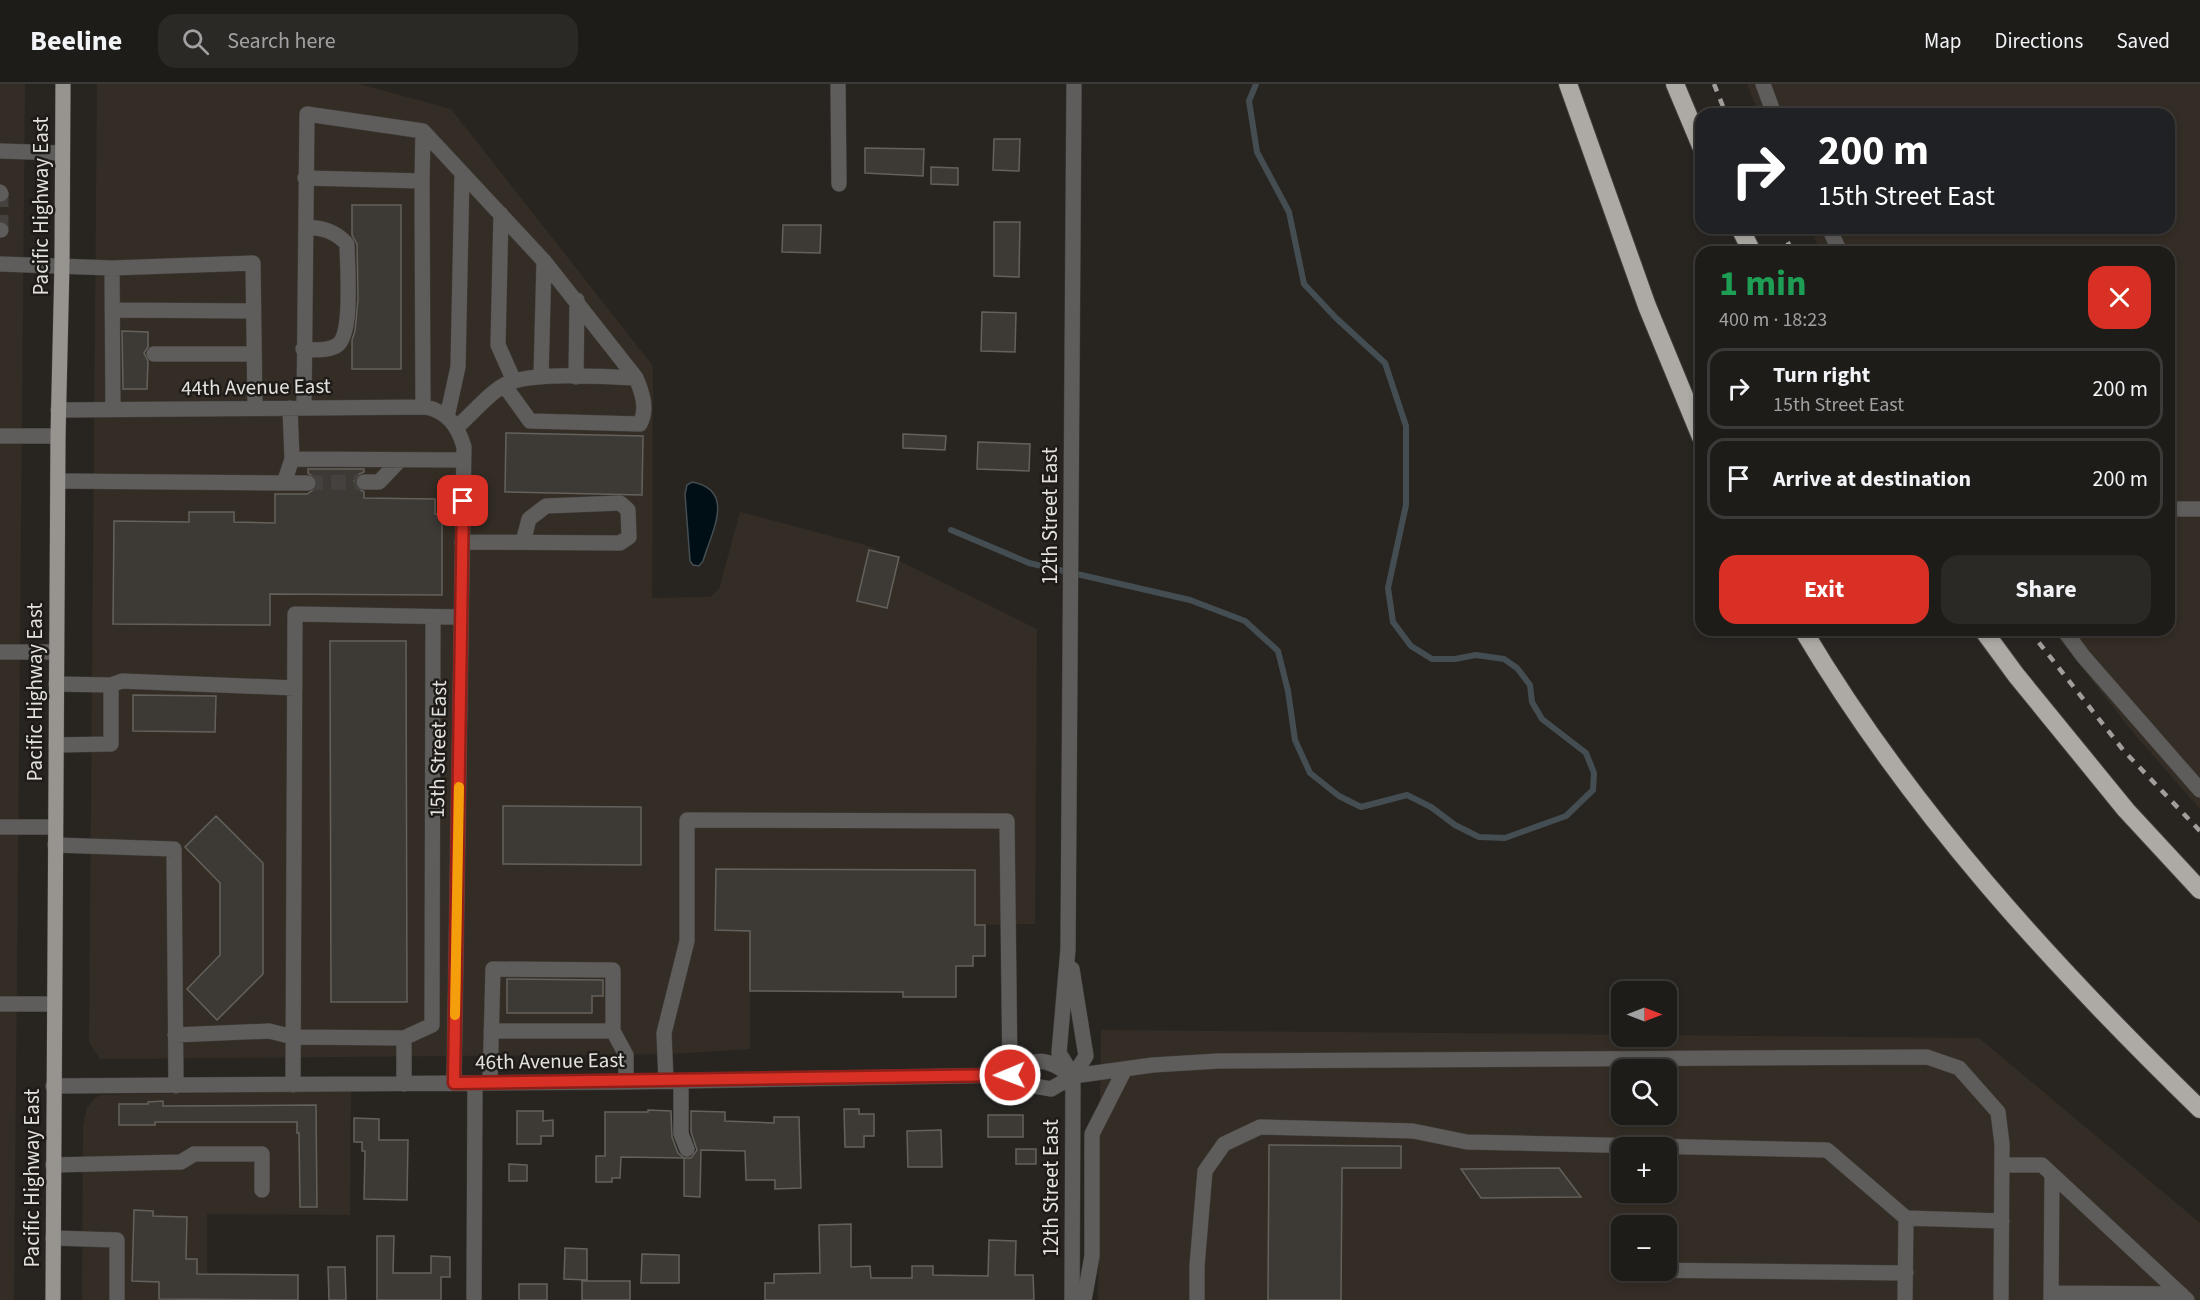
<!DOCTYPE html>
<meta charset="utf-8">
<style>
:root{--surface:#1e1c19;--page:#2b2926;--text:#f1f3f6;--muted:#a1a1a2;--line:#3c3a38;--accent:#d93025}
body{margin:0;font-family:"Source Sans 3",sans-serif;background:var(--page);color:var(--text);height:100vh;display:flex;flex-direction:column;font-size:22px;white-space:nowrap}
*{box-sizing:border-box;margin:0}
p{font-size:20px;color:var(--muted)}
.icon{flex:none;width:33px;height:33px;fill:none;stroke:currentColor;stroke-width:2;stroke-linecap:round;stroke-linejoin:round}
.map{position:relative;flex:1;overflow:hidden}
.drawer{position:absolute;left:1695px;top:162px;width:480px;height:390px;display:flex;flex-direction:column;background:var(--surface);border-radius:18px;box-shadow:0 3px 9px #0003,0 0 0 2px var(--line)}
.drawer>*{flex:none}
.banner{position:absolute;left:1695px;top:24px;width:480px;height:126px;border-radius:18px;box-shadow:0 3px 9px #0003,0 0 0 2px var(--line);background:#202124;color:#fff;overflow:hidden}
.needle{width:39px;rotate:90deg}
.tools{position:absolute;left:1611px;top:897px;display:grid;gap:12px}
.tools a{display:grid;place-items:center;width:66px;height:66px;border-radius:12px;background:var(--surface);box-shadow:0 3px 9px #0003,0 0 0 2px var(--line);font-size:30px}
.pin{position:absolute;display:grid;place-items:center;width:51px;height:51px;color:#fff;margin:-26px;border-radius:12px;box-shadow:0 3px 9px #0006}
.me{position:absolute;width:66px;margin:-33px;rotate:269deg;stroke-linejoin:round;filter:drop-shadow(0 0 4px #0008)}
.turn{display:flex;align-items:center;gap:21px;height:126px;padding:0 24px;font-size:27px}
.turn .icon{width:78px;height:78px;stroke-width:2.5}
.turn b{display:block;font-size:42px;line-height:51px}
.round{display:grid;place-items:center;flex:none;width:63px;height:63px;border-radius:18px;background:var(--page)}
.overview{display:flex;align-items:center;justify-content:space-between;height:102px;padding:0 24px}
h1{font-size:36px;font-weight:700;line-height:45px;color:#1e9e55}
.button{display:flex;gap:12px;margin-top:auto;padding:12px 24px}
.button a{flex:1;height:69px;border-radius:18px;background:var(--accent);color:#fff;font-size:24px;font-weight:700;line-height:69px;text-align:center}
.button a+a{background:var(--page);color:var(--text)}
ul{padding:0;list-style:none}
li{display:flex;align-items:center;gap:18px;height:81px;margin:0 12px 9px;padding:0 12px;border:3px solid var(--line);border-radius:18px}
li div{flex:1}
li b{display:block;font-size:22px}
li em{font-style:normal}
header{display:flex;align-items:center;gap:36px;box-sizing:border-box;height:84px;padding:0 30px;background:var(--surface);border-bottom:2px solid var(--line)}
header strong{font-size:28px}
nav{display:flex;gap:33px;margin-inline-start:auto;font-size:21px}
.search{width:420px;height:54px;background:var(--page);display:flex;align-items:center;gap:15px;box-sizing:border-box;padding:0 21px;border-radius:18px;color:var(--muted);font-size:22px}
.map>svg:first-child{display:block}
.built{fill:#342d25;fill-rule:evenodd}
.water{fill:#000f15;stroke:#444e52;stroke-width:1.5}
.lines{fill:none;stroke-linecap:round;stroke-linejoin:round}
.stream{stroke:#444e52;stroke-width:6}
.building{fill:#3d3a36;stroke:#64615c;stroke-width:1.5}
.minor-tunnel{stroke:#44413e;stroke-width:15;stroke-dasharray:15 8;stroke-linecap:butt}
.minor-casing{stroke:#423f3c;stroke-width:16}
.major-casing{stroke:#423f3c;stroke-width:16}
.highway-casing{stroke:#423f3c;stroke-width:20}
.minor{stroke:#5e5d5b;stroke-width:15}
.major{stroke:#979490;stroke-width:15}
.highway{stroke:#adaaa5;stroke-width:18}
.rail{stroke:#a19e9b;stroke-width:4.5;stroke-dasharray:8 8;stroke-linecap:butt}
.route-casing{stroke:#8d1f18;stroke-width:15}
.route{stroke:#d93025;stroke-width:10}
.slow{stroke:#f59e0b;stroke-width:10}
.labels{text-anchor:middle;stroke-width:5;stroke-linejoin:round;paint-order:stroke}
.street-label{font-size:21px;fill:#e4e2df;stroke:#1e1b18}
</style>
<header>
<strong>Beeline</strong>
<div class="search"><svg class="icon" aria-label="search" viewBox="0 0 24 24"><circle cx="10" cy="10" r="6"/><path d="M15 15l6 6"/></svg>Search here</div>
<nav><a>Map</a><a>Directions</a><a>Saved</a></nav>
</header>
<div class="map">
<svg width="2200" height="1216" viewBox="0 0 2200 1216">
<rect width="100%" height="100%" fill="#282521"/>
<!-- built -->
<path class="built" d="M0 0H25L14 1216H0Z
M97 0H359L451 25 653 282 652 514 710 513 719 505 740 428 869 462 1037 545 1035 840 975 841V786L716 785 715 846 750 847V965L671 970 100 975 89 958Z
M1747 0H2200V725L2136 652 2052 546H2169V168H1821L1810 144H2169V30H1759Z
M1101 946 1979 954 2200 1139V1216H1098ZM1622 986H1666V1030H1622ZM1622 1064H1666V1108H1622ZM1622 1142H1666V1186H1622Z
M351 1006 350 1131 207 1130V1216H82L83 1041 87 1024 95 1014 101 1011Z"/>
<!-- water -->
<path class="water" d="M692 398C736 406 712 447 703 477L699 482 693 481 690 477 685 410 687 401Z"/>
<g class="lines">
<!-- stream -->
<path class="stream" d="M951 446 1029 479 1190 516 1245 537 1278 567 1288 607 1295 656 1310 689 1339 712 1361 723 1407 711 1431 723 1455 741 1479 753 1505 754 1566 732 1593 706 1594 689 1586 669 1542 635 1532 618 1530 601 1517 584 1504 575 1476 571 1455 575H1432L1411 562 1393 538 1388 504 1406 421V342L1385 279 1336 234 1304 200 1289 128 1257 68 1249 17 1256 0"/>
</g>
<!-- building -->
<path class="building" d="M994 55H1020L1019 87 993 86Z
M865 64 924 65 923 92 865 89Z
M931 83 958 84V101L931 100Z
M352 121H401V285H352V256L355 247 358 215 357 160 352 151Z
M994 138H1020L1019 193 994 192Z
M783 141H821L820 169 782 168Z
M982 228 1016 229 1015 268 981 267Z
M122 247 148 248V263L144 269 148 277 147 305H123Z
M506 349 643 352 642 411 505 408Z
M903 350 946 352 945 366 903 364Z
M978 358 1030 360 1029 387 977 385Z
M308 385H364V388L359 390 354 397 356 403 364 408V414L435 415V430L442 431V511L270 510V541L113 540 114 437 189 438V428H234V438L275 439V410H307L316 404 317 395 308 389Z
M869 466 899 473 887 524 857 517Z
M330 557H406L407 918H331Z
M133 611 216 612 215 648 133 647Z
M503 722 641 723V781L503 780Z
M216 732 263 779V890L217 936 187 905 220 871V799L185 763Z
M716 785 975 786V841H985V872H973V882H956V913H903V908L750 907V847L715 846Z
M507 895 603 896V912H592V929H507Z
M163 1017V1022L316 1021 317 1123H300L299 1049H297V1038H155V1041H119V1020H148V1018Z
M844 1025H859V1030H874V1052H864V1063H845Z
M648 1026 671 1027 672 1053 678 1069 684 1074 621 1073 620 1094H612V1098H596V1072H605V1028H648Z
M517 1027H543V1037L553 1036V1052H541V1060H517Z
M691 1027 725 1028V1037L774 1039V1033H799L801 1104 775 1105V1096H746L745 1067 701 1066 700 1113 684 1112V1074H691L697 1066 691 1048Z
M988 1031H1023V1053H988Z
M354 1034 379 1035V1056H408L407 1116 364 1115 365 1067H362V1058H354Z
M941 1046 942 1083H908L907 1047Z
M1269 1061 1401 1062V1084H1342L1341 1216H1268Z
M1016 1065H1036V1080H1016Z
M509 1080 527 1081V1097H509Z
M1559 1084 1581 1113 1481 1114 1461 1085Z
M134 1126 153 1127V1132L187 1133 186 1175H197V1190L298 1191V1216L159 1215V1198L132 1197Z
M851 1140V1183L870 1182 871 1194H912V1182H933V1191L988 1192 989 1156 1016 1157 1015 1191H1033L1034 1216H765V1199H774V1190L820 1189 819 1141Z
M377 1152H394L393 1189H431V1172L450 1173V1193H441V1216H377Z
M565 1164 587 1165V1196L564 1195Z
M642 1170 679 1171V1199H641Z
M328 1183H345L346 1216H329Z
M582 1197H630V1216H582Z
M519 1200H547V1216H519Z"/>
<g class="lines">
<!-- minor-tunnel -->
<path class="minor-tunnel" d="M1 146V110
M308 399 364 398"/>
<defs>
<path id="minor" d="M838 0 839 100
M1763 0 1774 30
M0 67 62 69
M305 94 422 97 423 323
M422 97 423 47
M0 108 1 110
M501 130 498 261 514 297
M1829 144 1840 168
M0 146H1
M0 180 112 184 253 179 255 324
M112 184 113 326
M112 226 253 227
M303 265C314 266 326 267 336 262 354 253 347 180 347 160 335 147 323 144 306 143
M154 270H254
M541 293 544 177
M576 293 577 216
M304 324 307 30 423 47 544 177 636 294C642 308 648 325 640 340L530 337 504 301
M58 326 426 323C448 328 458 342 464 363L454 999
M447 333 458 283 462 90
M457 343C470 332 491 307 506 300 531 287 605 293 636 294
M0 352H58
M292 375 463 376
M58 397 284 399 292 375 290 324
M364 398H379L400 376
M284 399H308
M2169 425H2200
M462 458 620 459 629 453 628 426 620 419 546 422 529 435 523 458
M2064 546 2083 572 2200 706
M0 568H56
M56 600 111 601
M56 661 111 660V601L122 597 295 604
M0 743H55
M55 761 174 765 176 1002
M1072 885 1086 972 1073 992 1072 1216
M0 920H54
M613 947 626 971V998
M175 951 269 947 293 953 404 954 432 941 433 533
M1010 991C1035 973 1044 973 1069 990
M1073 992 1059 969 1068 865 1074 0
M666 997 664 949 687 857V736L1007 737 1010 991
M681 997V1050L687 1065
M490 999 493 885 613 886V947H491
M404 1000V954
M293 1001 295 530 461 533
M53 1002 626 998 1010 991 1029 1001 1051 1005 1073 992 1153 981 1218 977 1927 973 1959 984 1998 1028 2002 1060 2001 1216
M53 1081 181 1078 194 1070H262V1106
M2002 1081H2042L2187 1216
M1906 1134 2002 1137
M53 1154 117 1156V1216
M1641 1186 1906 1189
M2051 1209 2181 1210
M474 1216 475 999
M1084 1216 1092 1172V1050L1125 985
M1197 1216V1182L1205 1087 1224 1060 1260 1043 1413 1047 1467 1058 1827 1066 1906 1134 1905 1216
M2051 1216 2052 1091"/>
<path id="major" d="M53 1216 58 352 62 180 63 0"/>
<path id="highway" d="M1568 0 1647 222 1701 353
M1675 0 1701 62
M1740 144 1752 168
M1803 546C1910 726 2051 880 2200 1025
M1983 546 2016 591 2126 726 2200 806"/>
</defs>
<!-- minor casing -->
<use href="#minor" class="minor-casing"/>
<!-- major casing -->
<use href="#major" class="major-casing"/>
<!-- highway casing -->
<use href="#highway" class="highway-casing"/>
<!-- minor -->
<use href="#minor" class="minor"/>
<!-- major -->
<use href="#major" class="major"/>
<!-- highway -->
<use href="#highway" class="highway"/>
<!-- rail -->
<path class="rail" d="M1714 0 1726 30
M1780 144 1793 168
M2029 546 2124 667 2200 747"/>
</g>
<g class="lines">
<defs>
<path id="route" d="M463 417 454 999 1010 991"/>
</defs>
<!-- route casing -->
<use href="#route" class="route-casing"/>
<!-- route -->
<use href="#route" class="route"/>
<!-- slow -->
<path class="slow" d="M455 931 459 703"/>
</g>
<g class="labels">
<!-- street labels -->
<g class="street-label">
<text transform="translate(41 122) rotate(-90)" y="7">Pacific Highway East</text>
<text transform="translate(256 303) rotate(-1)" y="7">44th Avenue East</text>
<text transform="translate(1050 432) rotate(-90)" y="7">12th Street East</text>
<text transform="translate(35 608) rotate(-90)" y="7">Pacific Highway East</text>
<text transform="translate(438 665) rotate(-89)" y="7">15th Street East</text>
<text transform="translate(550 977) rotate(-1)" y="7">46th Avenue East</text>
<text transform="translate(32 1094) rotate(-90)" y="7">Pacific Highway East</text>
<text transform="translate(1051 1104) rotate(-90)" y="7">12th Street East</text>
</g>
</g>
</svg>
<div class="tools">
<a><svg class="needle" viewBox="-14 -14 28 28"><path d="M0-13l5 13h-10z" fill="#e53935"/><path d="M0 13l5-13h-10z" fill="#a1a1a2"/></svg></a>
<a><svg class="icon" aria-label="search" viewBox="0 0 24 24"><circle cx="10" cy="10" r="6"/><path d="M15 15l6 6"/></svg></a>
<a>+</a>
<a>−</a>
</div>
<div class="pin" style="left:463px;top:417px;background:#d93025"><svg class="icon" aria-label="arrive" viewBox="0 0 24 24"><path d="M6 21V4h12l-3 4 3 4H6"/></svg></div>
<svg class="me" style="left:1010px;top:991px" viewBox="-20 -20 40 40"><circle r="17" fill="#d93025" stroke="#fff" stroke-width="3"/><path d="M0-11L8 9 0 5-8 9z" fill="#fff"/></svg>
<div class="banner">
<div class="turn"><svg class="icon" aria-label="right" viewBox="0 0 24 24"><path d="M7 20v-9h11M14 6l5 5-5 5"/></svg><div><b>200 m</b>15th Street East</div></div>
</div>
<section class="drawer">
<div class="overview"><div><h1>1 min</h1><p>400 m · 18:23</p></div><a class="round" style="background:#d93025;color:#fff"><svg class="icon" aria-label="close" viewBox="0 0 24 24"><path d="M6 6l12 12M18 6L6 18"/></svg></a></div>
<ul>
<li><svg class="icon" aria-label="right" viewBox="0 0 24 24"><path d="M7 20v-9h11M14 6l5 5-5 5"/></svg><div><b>Turn right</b><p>15th Street East</p></div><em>200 m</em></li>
<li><svg class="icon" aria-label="arrive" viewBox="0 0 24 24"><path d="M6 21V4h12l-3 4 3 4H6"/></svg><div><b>Arrive at destination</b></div><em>200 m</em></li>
</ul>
<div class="button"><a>Exit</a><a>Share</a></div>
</section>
</div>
